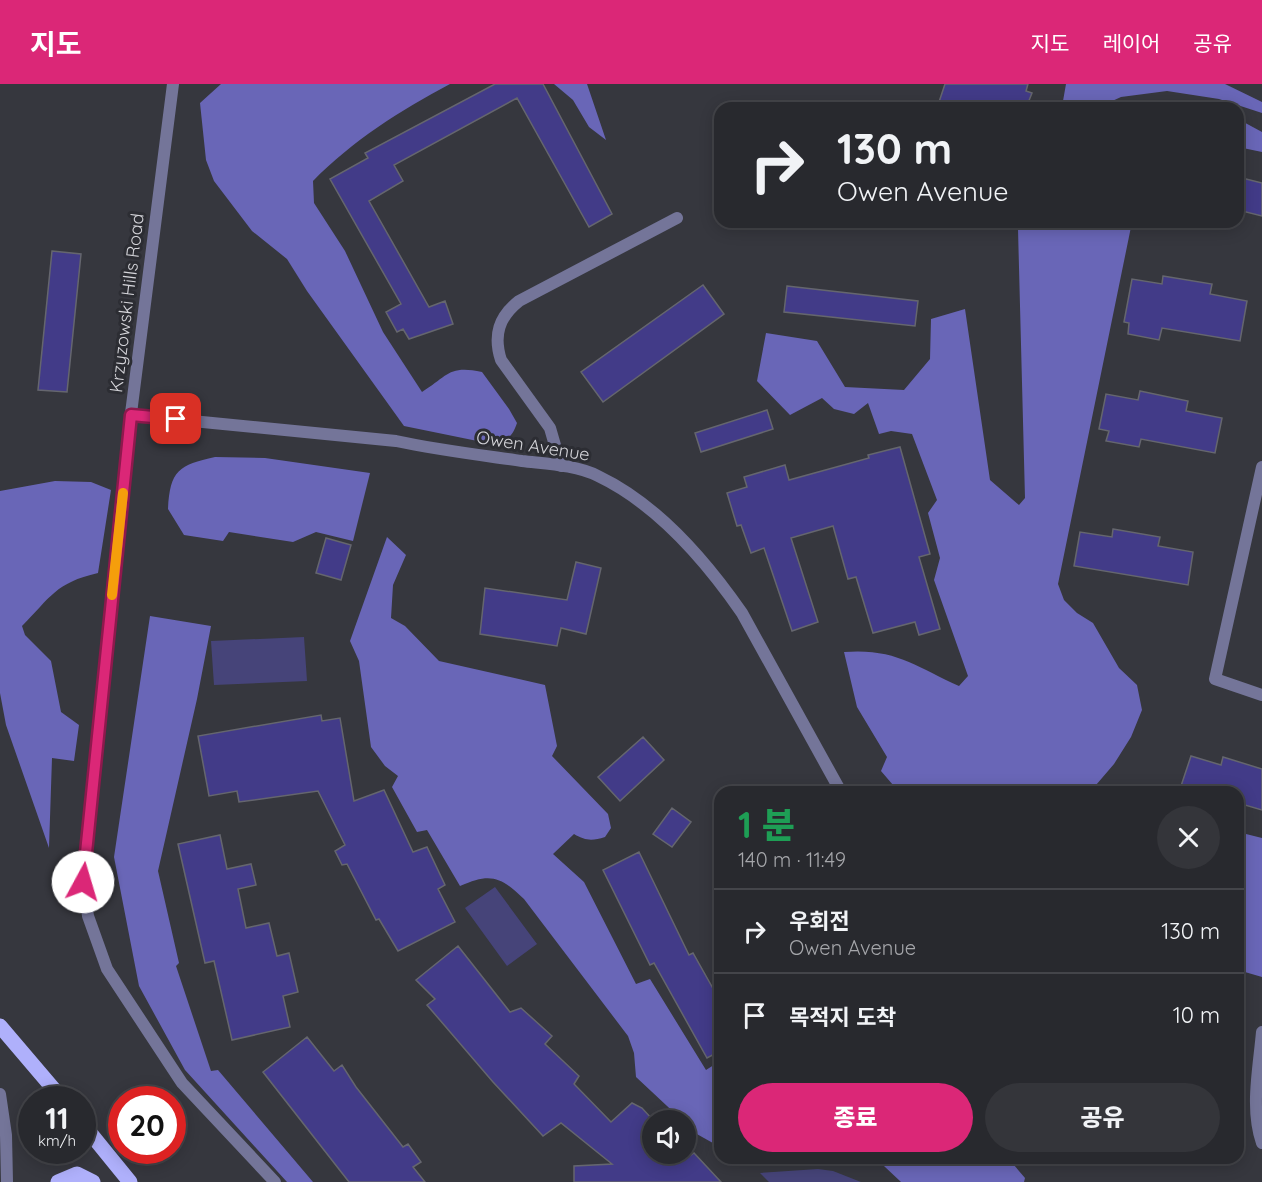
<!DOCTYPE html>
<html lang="ko">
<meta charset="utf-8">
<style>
:root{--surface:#28292e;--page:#34353a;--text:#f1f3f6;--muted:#a5a6aa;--line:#44454a;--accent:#db2777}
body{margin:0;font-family:Quicksand,"Noto Sans KR",sans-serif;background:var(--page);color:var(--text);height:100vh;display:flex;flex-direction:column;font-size:22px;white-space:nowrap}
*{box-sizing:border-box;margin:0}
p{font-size:20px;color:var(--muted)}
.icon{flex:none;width:33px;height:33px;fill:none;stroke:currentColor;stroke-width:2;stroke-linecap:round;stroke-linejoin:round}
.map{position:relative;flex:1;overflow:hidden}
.details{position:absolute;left:714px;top:702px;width:530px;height:378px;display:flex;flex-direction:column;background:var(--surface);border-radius:18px;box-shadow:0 3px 15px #0003,0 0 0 2px var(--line)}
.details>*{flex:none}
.guide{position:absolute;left:714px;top:18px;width:530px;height:126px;border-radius:18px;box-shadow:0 3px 15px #0003,0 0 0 2px var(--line);background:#28292e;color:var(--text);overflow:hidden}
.fabs{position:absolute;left:642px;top:1026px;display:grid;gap:12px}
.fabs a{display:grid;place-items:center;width:54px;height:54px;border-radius:50%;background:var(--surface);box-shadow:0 3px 15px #0003,0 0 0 2px var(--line);font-size:30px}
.speed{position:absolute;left:18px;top:1002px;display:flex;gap:12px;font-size:30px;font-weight:700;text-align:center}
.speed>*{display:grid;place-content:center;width:78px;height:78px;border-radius:50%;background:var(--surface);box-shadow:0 3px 15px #0003,0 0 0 2px var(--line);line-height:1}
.speed small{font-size:15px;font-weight:400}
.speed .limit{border:9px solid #d22;background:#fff;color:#111}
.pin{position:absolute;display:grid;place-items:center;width:51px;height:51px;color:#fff;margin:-26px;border-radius:12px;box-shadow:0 3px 9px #0006}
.me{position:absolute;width:66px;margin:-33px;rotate:6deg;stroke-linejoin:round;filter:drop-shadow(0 0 4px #0008)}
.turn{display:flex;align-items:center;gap:21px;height:126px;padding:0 24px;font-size:27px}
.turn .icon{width:78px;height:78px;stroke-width:2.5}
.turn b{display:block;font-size:42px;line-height:51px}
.round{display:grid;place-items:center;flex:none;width:63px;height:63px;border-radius:32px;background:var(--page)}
.summary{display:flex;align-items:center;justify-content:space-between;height:102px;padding:0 24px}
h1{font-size:36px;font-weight:800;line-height:45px;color:#1e9e55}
.action{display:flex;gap:12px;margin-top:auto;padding:12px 24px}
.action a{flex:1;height:69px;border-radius:36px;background:var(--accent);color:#fff;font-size:24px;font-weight:800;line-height:69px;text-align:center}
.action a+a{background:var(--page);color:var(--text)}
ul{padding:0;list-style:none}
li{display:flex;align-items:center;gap:18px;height:84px;padding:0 24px;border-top:2px solid var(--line)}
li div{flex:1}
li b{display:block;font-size:22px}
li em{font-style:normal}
header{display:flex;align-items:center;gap:36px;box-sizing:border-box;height:84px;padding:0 30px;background:var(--accent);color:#fff}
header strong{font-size:28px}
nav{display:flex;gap:33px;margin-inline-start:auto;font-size:21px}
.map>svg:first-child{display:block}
.green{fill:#464479}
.forest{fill:#6966b7}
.building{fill:#423b88;stroke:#65666e;stroke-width:1.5}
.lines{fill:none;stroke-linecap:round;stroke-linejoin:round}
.service{stroke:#747599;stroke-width:12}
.minor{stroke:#747599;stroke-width:12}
.primary{stroke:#afb0fb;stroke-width:15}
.route-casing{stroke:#8e194d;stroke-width:15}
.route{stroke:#db2777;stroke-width:10}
.slow{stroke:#f59e0b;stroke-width:10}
.labels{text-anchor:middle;stroke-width:6;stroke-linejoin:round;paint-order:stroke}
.street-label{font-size:18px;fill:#d5d5da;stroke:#2c2d33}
</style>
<header>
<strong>지도</strong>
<nav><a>지도</a><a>레이어</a><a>공유</a></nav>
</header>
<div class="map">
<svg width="1262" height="1098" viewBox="0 0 1262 1098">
<rect width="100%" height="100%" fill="#36373e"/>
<!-- green -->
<path class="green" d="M304 553 307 597 214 601 211 557Z
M495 803 537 860 507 882 465 824Z
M818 1085 833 1087 861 1098H769L760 1089Z"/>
<!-- forest -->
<path class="forest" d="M221 0H450C401 26 352 57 313 97L314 119 345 167 383 248 422 308C448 292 448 281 482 288L509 325 517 339C513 351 508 356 497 361L404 342 307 207 287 175 252 147 214 97 206 76 200 19Z
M554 0H587L606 56 589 43 573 16Z
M1066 0H1225L1262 18V29L1219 15 1167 7 1121 13 1097 24H1051L1054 17H1063Z
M1238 35 1262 48V68L1238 63Z
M1024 138H1132L1058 500 1064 516 1077 529 1093 539 1119 584 1137 601 1142 626 1131 653 1114 680 1090 708H899L881 687 887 673 857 623 844 568C895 564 915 582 959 602L968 592 934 496 940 474 928 429 937 416 912 350 891 347 879 350 868 319 854 330 834 325 822 314 790 331 757 297 766 249 817 257 845 303 904 306 930 275 931 235 965 225 990 396 1019 421 1025 414 1018 145Z
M215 373 265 374 370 389 353 457 316 448 293 458 229 448 223 457 184 451 168 425C170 386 179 381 215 373Z
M55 397 91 398 111 406 98 489C55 499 51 513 22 542L25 551 51 577 61 628 79 641 74 677 52 674 49 764 6 641 0 609V407Z
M387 453 406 471 393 501 391 534 405 542 439 577 545 601 557 662 552 672 608 730 611 744 605 753C592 757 586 757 574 750L553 770 584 798 636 900 650 895 706 986 720 977V1063L695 1049 686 1040V1036H682L636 993 634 969 628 952 524 815C501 793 491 788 460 802L427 746 417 748 392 703 398 692 385 682 371 663 359 577 350 557Z
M150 532 211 542 197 615 158 787 179 879 176 882 211 987 218 986 313 1098H287L185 986 139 902 114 773Z
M1238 748 1262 754V893L1238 886Z
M861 1074H1008L1025 1094 1024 1098H901L884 1082Z"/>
<!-- building -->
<path class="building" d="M495 0H543L612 130 589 143 517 14 394 81 403 97 369 117 429 223 445 217 453 240 409 255 403 245 397 248 386 228 401 220 330 95 368 74 365 69Z
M945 0H1028L1026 7 1032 9 1026 24H937Z
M1238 93 1262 99V132L1238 126Z
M52 167 81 170 67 308 38 306Z
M1163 192 1212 200 1210 210 1247 217 1240 257 1162 244 1159 256 1128 250 1129 239 1124 238 1132 195 1162 200Z
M703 201 724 230 603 318 581 288Z
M787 202 918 217 915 242 784 228Z
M1140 307 1188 317 1186 327 1222 334 1215 369 1141 355 1139 363 1106 357 1109 347 1099 345 1106 310 1138 316Z
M767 326 773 345 701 368 695 349Z
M900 363 930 470 919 473 940 545 919 551 915 538 873 549 856 493 848 495 833 442 791 454 818 538 792 547 764 464 751 469 741 441 737 442 727 409 747 403 744 393 785 381 789 396 869 374 868 371Z
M1113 445 1160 453 1158 462 1193 468 1188 501 1074 482 1080 448 1112 453Z
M326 454 351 461 341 496 316 489Z
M576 478 601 484 586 550 561 544 557 562 480 550 485 504 567 516Z
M321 631 322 637 340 634 354 717 384 706 413 768 427 763 445 801 438 805 455 838 398 867 379 835 376 836 347 780 342 781 335 767 345 761 318 707 239 718 237 707 209 712 198 652Z
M643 653 664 676 620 717 598 693Z
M1191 672 1221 681 1223 673 1262 685V726L1238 719V708H1179Z
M672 724 691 738 672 763 653 750Z
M220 751 227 785 251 780 256 801 238 805 246 844 269 839 277 872 289 869 298 908 283 912 290 943 232 956 214 877 205 879 178 760Z
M639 768 689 871 693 869 720 917V967L707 974 654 879 650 881 603 786Z
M458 862 510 928 521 924 552 952 545 960 579 992 574 1000 611 1038 632 1019 642 1024 653 1036 652 1070H685L688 1073 694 1069 721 1098H574V1082L612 1080 561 1039 543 1052 493 998 427 921 435 915 416 896Z
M307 953 334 987 342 981 356 1003 403 1063 408 1060 421 1078 413 1083 425 1098H349L263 988Z"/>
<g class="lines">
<!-- service -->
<path class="service" d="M173 0 129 345 83 798 88 832 107 885 182 999 275 1098
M131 331 396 357C438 366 480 371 522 377 547 380 576 381 598 392 657 420 706 477 742 529L841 708
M561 382 550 344 501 276C493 251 499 233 519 217L677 134
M1262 383 1215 595 1262 611
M1262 948C1259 983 1250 1025 1262 1059"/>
<!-- minor -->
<path class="minor" d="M0 1010 6 1051 7 1098"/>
<!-- primary -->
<path class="primary" d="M0 942 63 1016
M82 1039 130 1098
M58 1098 77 1090 93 1098"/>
</g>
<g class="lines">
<defs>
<path id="route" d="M83 798 131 331 176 335"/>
</defs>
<!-- route casing -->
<use href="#route" class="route-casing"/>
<!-- route -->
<use href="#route" class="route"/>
<!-- slow -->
<path class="slow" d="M112 511 123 409"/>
</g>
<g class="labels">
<!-- street labels -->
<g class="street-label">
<text transform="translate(127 219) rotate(-83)" y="6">Krzyzowski Hills Road</text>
<text transform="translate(533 362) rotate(9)" y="6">Owen Avenue</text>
</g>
</g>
</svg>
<div class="fabs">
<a><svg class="icon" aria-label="sound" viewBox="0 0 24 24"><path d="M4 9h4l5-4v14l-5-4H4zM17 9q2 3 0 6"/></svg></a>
</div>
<div class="speed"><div>11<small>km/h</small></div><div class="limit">20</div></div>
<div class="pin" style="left:176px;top:335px;background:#d93025"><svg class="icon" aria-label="arrive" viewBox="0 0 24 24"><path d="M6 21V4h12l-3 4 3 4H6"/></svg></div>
<svg class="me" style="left:83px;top:798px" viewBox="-20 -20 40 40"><circle r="19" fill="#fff"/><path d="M0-13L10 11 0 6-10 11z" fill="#db2777"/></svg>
<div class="guide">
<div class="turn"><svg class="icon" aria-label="right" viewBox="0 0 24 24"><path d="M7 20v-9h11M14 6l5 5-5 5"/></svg><div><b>130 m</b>Owen Avenue</div></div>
</div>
<section class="details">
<div class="summary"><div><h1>1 분</h1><p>140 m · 11:49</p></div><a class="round"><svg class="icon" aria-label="close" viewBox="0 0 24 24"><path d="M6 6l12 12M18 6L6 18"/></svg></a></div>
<ul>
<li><svg class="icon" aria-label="right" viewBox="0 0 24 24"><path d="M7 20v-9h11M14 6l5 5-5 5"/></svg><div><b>우회전</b><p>Owen Avenue</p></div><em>130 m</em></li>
<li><svg class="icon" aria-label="arrive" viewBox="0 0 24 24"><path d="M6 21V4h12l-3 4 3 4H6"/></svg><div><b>목적지 도착</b></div><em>10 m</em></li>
</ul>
<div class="action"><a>종료</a><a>공유</a></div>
</section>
</div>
